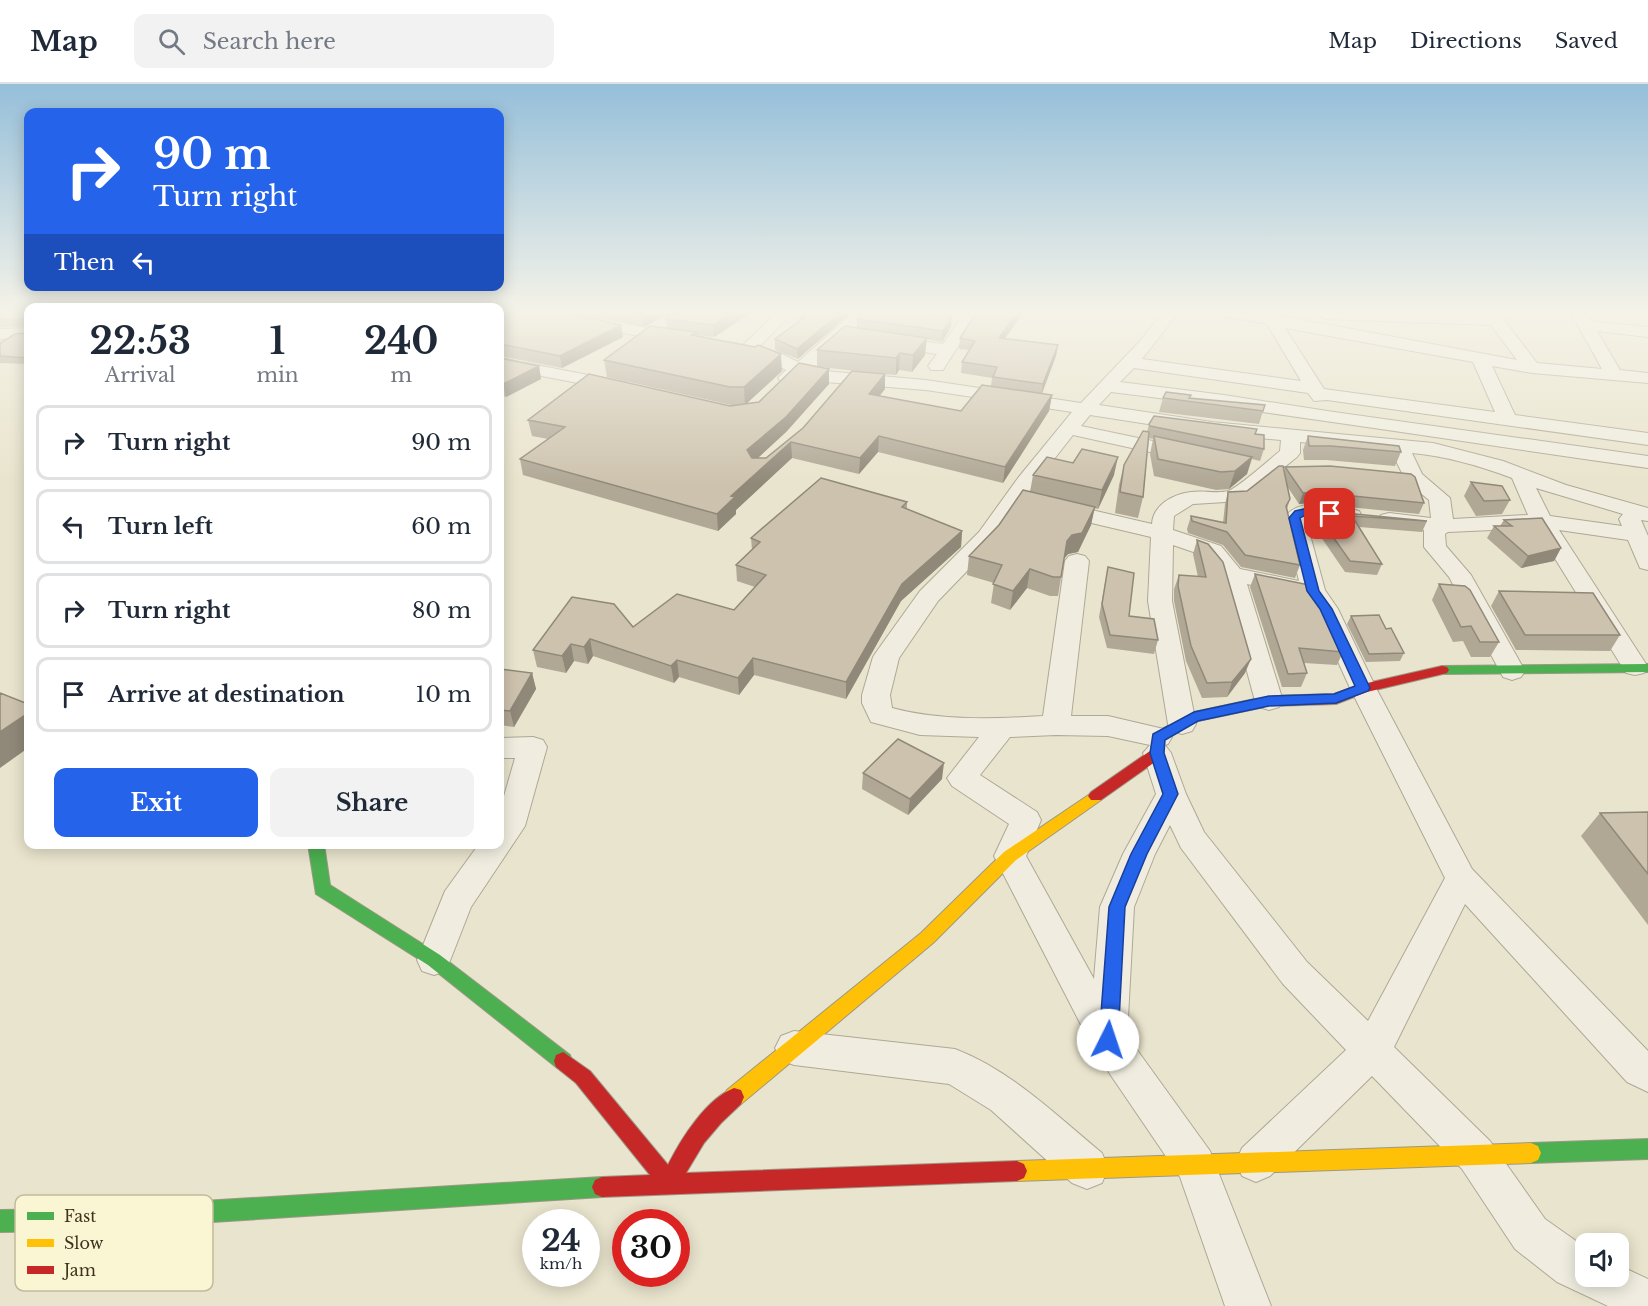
<!DOCTYPE html>
<style>
:root{--surface:#fff;--page:#f2f2f3;--text:#1f2937;--muted:#747a83;--line:#e0e1e3;--accent:#2563eb}
body{margin:0;font-family:"Libre Baskerville",serif;background:var(--page);color:var(--text);height:100vh;display:flex;flex-direction:column;font-size:22px;white-space:nowrap}
*{box-sizing:border-box;margin:0}
p{font-size:20px;color:var(--muted)}
.icon{flex:none;width:33px;height:33px;fill:none;stroke:currentColor;stroke-width:2;stroke-linecap:round;stroke-linejoin:round}
.map{position:relative;flex:1;overflow:hidden}
.panel{position:absolute;left:24px;top:219px;width:480px;height:546px;display:flex;flex-direction:column;background:var(--surface);border-radius:12px;box-shadow:0 3px 15px #0003}
.panel>*{flex:none}
.banner{position:absolute;left:24px;top:24px;width:480px;height:183px;border-radius:12px;box-shadow:0 3px 15px #0003;background:#2563eb;color:#fff;overflow:hidden}
.controls{position:absolute;left:1575px;top:1149px;display:grid;gap:12px}
.controls a{display:grid;place-items:center;width:54px;height:54px;border-radius:12px;background:var(--surface);box-shadow:0 3px 15px #0003;font-size:30px}
.speed{position:absolute;left:522px;top:1125px;display:flex;gap:12px;font-size:30px;font-weight:700;text-align:center}
.speed>*{display:grid;place-content:center;width:78px;height:78px;border-radius:50%;background:var(--surface);box-shadow:0 3px 15px #0003;line-height:1}
.speed small{font-size:15px;font-weight:400}
.speed .limit{border:9px solid #d22;background:#fff;color:#111}
.pin{position:absolute;display:grid;place-items:center;width:51px;height:51px;color:#fff;margin:-26px;border-radius:12px;box-shadow:0 3px 9px #0006}
.me{position:absolute;width:66px;margin:-33px;rotate:4deg;stroke-linejoin:round;filter:drop-shadow(0 0 4px #0008)}
.turn{display:flex;align-items:center;gap:21px;height:126px;padding:0 30px;font-size:27px}
.turn .icon{width:78px;height:78px;stroke-width:2.5}
.turn b{display:block;font-size:42px;line-height:51px}
.then{display:flex;align-items:center;height:57px;padding:0 30px;background:#0003;gap:12px;font-size:22px}
.eta{display:flex;justify-content:space-evenly;align-items:center;height:102px;text-align:center}
.eta b{font-size:36px;font-weight:700;line-height:42px}
.button{display:flex;gap:12px;margin-top:auto;padding:12px 30px}
.button a{flex:1;height:69px;border-radius:12px;background:var(--accent);color:#fff;font-size:24px;font-weight:700;line-height:69px;text-align:center}
.button a+a{background:var(--page);color:var(--text)}
ul{padding:0;list-style:none}
li{display:flex;align-items:center;gap:18px;height:75px;margin:0 12px 9px;padding:0 18px;border:3px solid var(--line);border-radius:12px}
li div{flex:1}
li b{display:block;font-size:22px}
li em{font-style:normal}
header{display:flex;align-items:center;gap:36px;box-sizing:border-box;height:84px;padding:0 30px;background:var(--surface);border-bottom:2px solid var(--line)}
header strong{font-size:28px}
nav{display:flex;gap:33px;margin-inline-start:auto;font-size:21px}
.search{width:420px;height:54px;background:var(--page);display:flex;align-items:center;gap:15px;box-sizing:border-box;padding:0 21px;border-radius:12px;color:var(--muted);font-size:22px}
.map>svg:first-child{display:block}
.lines{fill:none;stroke-linecap:round;stroke-linejoin:round}
.street-casing{stroke:#aea896;stroke-width:2}
.fast-casing{stroke:#9d9886;stroke-width:2}
.slow-casing{stroke:#9d9886;stroke-width:2}
.jam-casing{stroke:#9d9886;stroke-width:2}
.street{fill:#f0ede0;fill-rule:evenodd}
.fast{fill:#4caf50;fill-rule:evenodd}
.slow{fill:#ffc107;fill-rule:evenodd}
.jam{fill:#c62828;fill-rule:evenodd}
.wall{fill:#b0a795;fill-rule:evenodd}
.shaded-wall{fill:#908879}
.building{fill:#cdc2ad;stroke:#908879;stroke-width:1.5}
.route{fill:#2563eb;stroke:#184099;stroke-width:1.5}
.key{fill:#faf5d3;stroke:#c2ba9c;stroke-width:1.5}
.key-label{font-size:16px;fill:#3e321c}
</style>
<header>
<strong>Map</strong>
<div class="search"><svg class="icon" aria-label="search" viewBox="0 0 24 24"><circle cx="10" cy="10" r="6"/><path d="M15 15l6 6"/></svg>Search here</div>
<nav><a>Map</a><a>Directions</a><a>Saved</a></nav>
</header>
<div class="map">
<svg width="1648" height="1222" viewBox="0 0 1648 1222">
<rect width="100%" height="100%" fill="#e9e4cd"/>
<g class="lines">
<defs>
<path id="street" d="M541 229H570L678 250 686 255 678 260 549 234Z
M776 229H792L758 264 780 269 798 278 853 229H870L813 286 926 296 1081 319 1141 256 1162 229H1178L1142 275 1301 297 1267 240 1225 232 1224 229 1272 230 1517 276 1491 241 1325 235 1317 230 1405 229 1486 231V229H1500L1504 236 1537 279 1602 285 1571 229H1585L1590 237 1648 243V253L1597 247 1620 286 1648 289V299L1532 289 1492 282 1515 331 1648 349V361L1327 316 1314 317 1308 309 1134 284 1120 298 1224 311 1334 328 1648 372V384C1469 359 1291 330 1111 308L1099 321 1212 338 1433 359 1503 377 1566 401 1648 424V437L1641 436 1648 452V486L1640 484 1628 456 1559 446 1648 583 1644 589 1635 591 1626 589 1536 444 1448 448 1445 450 1446 462 1471 491 1525 587 1521 593 1512 596 1503 593 1449 493 1424 463V446L1381 441 1378 436 1381 431 1389 429 1431 434 1429 416 1406 397 1391 367 1300 358V369L1297 373 1242 417 1193 420 1174 432 1173 446 1221 462 1240 485 1299 497 1284 434C1299 412 1337 422 1359 427L1362 432 1359 437C1341 441 1323 429 1306 436L1325 506 1338 525 1376 604 1472 785 1648 967V1008L1627 998 1465 820 1394 963 1490 1057 1545 1135 1586 1164V1192H1618V1181L1648 1195V1222H1608L1557 1198 1515 1165 1462 1085 1372 992 1270 1092 1256 1098 1242 1092 1236 1078 1242 1064 1346 966 1283 900 1181 764 1170 741 1155 770 1134 823 1127 952 1210 1067 1271 1222H1225L1180 1093 1095 968 994 772 1009 740 952 702 947 694 979 653 920 651 871 638 862 619V611L873 573 877 567 920 507 979 448 1018 394 1072 328 926 306 825 298 799 292 793 298H781L778 294 786 286 768 277 740 270 738 266ZM1285 244 1473 278 1495 328 1324 305ZM1090 331 1212 350 1281 356 1280 367C1270 375 1238 404 1228 407 1217 410 1203 406 1191 408 1173 410 1153 421 1152 440L1057 418 1049 419 1046 424 1049 429 1151 453 1148 517 1168 640 1172 647 1182 650 1192 647 1196 640 1172 517 1173 461 1205 472 1221 491 1255 617 1259 623 1269 626 1279 623 1283 617 1247 500 1305 512 1314 525 1350 604 1445 794 1368 937 1307 878 1204 748 1186 710 1171 669 1165 661 1168 660 1172 653 1168 646 1108 632H1071L1089 477 1085 472 1077 470 1069 472 1065 477 1043 632C993 635 941 637 892 624L890 611 899 574 938 517 995 458 1033 402 1073 351 1186 376 1193 374 1196 370 1193 366 1186 364 1081 342ZM1412 369C1446 372 1480 382 1512 394L1528 431 1453 435 1450 414 1422 390ZM1536 404 1623 430 1619 435 1622 442 1550 432ZM1056 651 1108 652 1150 661 1143 669 1156 710 1123 770 1100 823 1094 895 1026 772 1041 736 1037 728 980 691 1010 653Z
M964 229H979L943 286H931L928 282 937 270 891 263 883 258 891 253 943 260Z
M28 244V254L0 255V245Z
M500 274 619 297 625 298 628 302 625 306 619 307 500 284Z
M533 653 543 656 547 663 525 742 471 823 446 887 434 891 422 887 417 876 445 807 479 760H500V726L515 674H500V654Z
M794 947 955 965C1012 987 1056 1031 1102 1069L1108 1084 1102 1099 1087 1105 1072 1099 991 1026 949 1000 794 981 781 976 775 964 781 952Z"/>
<path id="fast" d="M1648 580V588L1442 590 1435 586 1442 582Z
M308 760H324L330 801 440 871 570 971 572 977 570 983 563 986 556 983 428 881 316 810Z
M1648 1055V1075L1531 1079 1524 1076 1521 1069 1524 1062 1531 1059Z
M602 1093 609 1096 612 1103 609 1110 602 1113 71 1147 0 1148V1126L71 1125Z"/>
<path id="slow" d="M1096 706 1101 708 1104 712 1101 716 1016 776 933 859 741 1020 734 1022 727 1020 724 1013 727 1006 921 849 1004 768Z
M1531 1059 1538 1062 1541 1069 1538 1076 1531 1079 1017 1097 1010 1094 1007 1087 1010 1080 1017 1077Z"/>
<path id="jam" d="M1442 582 1447 583 1449 586 1447 589 1367 608 1336 620 1269 622 1198 637 1165 655 1162 673 1101 716H1091L1088 712 1091 708 1150 667 1153 650 1194 628 1269 612 1334 610 1363 600Z
M563 968 590 987 668 1081C681 1055 706 1015 734 1004L741 1006 744 1013 741 1020 721 1039 704 1059 686 1089 1017 1077 1024 1080 1027 1087 1024 1094 1017 1097 602 1113 595 1110 592 1103 595 1096 602 1093 650 1091 576 999 556 983 554 977 556 971Z"/>
</defs>
<!-- street casing -->
<use href="#street" class="street-casing"/>
<!-- fast casing -->
<use href="#fast" class="fast-casing"/>
<!-- slow casing -->
<use href="#slow" class="slow-casing"/>
<!-- jam casing -->
<use href="#jam" class="jam-casing"/>
<!-- street -->
<use href="#street" class="street"/>
<!-- fast -->
<use href="#fast" class="fast"/>
<!-- slow -->
<use href="#slow" class="slow"/>
<!-- jam -->
<use href="#jam" class="jam"/>
</g>
<!-- wall -->
<path class="wall" d="M0 229H28V280L0 279V259L26 249 28 243V242L0 243Z
M500 229 621 241 623 253 562 284 500 272Z
M577 229H751L714 253 696 251 782 287 746 320 759 318 817 283V266L857 244V235L951 243 942 258 926 255 925 271 912 288 899 286 896 291 885 290V305L879 312 961 327 991 302 992 294 961 289 962 278 969 266 959 265 960 254 1023 229 1005 254 1058 261 1056 272 1042 310 1052 311 1049 327 1003 399 878 368 859 390 792 374 736 426V430L718 447 523 391 520 375 548 355 532 352 528 336 737 321H731L607 293 604 276 667 245 666 238 663 233 644 243ZM820 283 883 290 766 374H758L786 348 829 300V285Z
M806 229 798 275 775 266V255L801 236 800 234Z
M945 229H962L960 231Z
M500 274 539 282 541 295 506 313 500 311Z
M1163 314 1190 315 1265 321 1259 340 1159 328Z
M1149 340 1255 350 1264 365 1260 377 1252 375 1247 390 1229 405 1216 406 1154 392 1150 370 1153 355 1149 354 1143 413 1138 434 1115 429 1119 401 1124 381 1147 348Z
M1308 352 1401 368 1395 382 1326 376H1304L1303 366Z
M1073 379 1114 391 1098 425 1094 424 1091 441 1078 468 1068 470 1064 475 1058 512H1050L1027 504 1010 526 991 519 994 499 967 491 969 472 1030 408 1033 391Z
M1285 383 1424 419 1419 430 1308 419 1299 420 1287 402 1290 415 1287 425 1300 481 1295 494 1241 483 1223 461 1188 449 1187 445 1191 432 1223 439 1225 420 1228 408 1247 407 1284 387Z
M1471 398 1510 416 1502 430 1476 432 1464 412Z
M907 418V425L962 447 961 463 901 517 846 615 754 591 739 611 679 593 674 599 593 572 588 580 574 577 566 589 537 583 533 566 633 543 734 526 755 503 737 497 736 481 752 466 751 454Z
M1314 426 1427 437 1422 448 1359 443 1382 480 1377 491 1345 488 1310 437Z
M1504 436 1561 464 1554 477 1521 484 1487 454 1494 442H1500Z
M1197 456 1245 589 1227 613 1202 614 1186 577 1174 517V505L1179 491 1198 493 1193 470Z
M1108 483 1129 532 1158 556 1154 570 1107 564 1099 533Z
M1255 490 1343 568 1337 581 1304 579 1307 589 1301 603H1282L1250 503Z
M1439 500 1499 558 1490 573H1471L1463 557 1453 558 1432 516Z
M1499 507 1620 551 1610 567 1516 566 1491 522Z
M1351 532 1386 545 1404 569 1400 577 1366 578 1347 540Z
M500 585 532 589 536 605 514 643 500 641Z
M863 689 942 695 908 731 862 705Z
M1648 728V841L1581 752 1600 729Z"/>
<!-- shaded-wall -->
<path class="shaded-wall" d="M646 229H662L663 233 644 243 642 231Z
M732 229H751L714 253 713 241Z
M840 229H851L798 275 797 265Z
M1017 229H1023L998 264 999 254Z
M952 233 951 243 942 258 943 247Z
M621 241 623 253 562 284 560 272Z
M927 254 925 271 912 288 913 271Z
M1058 261 1056 272 1041 311 1043 300Z
M900 269 899 286 896 291V274Z
M781 270 782 287 745 321 744 303Z
M539 282 541 295 506 313 503 300Z
M829 285V300L786 348 748 383 747 366Z
M885 290V305L869 325V310Z
M1052 311 1049 327 1003 399 1005 383Z
M879 352 878 368 859 390 860 374Z
M791 358 792 374 736 426V430L718 447 717 430 731 412Z
M1118 373 1114 391 1098 425 1102 406Z
M1252 373 1247 390 1229 405 1235 387Z
M1312 408 1308 419 1299 420 1303 409Z
M1095 423 1091 441 1078 468 1068 470 1063 476 1067 457Z
M962 447 961 463 901 517 846 615V598L902 500Z
M1561 464 1554 477 1521 484 1528 472Z
M1030 485 1027 504 1010 526 1013 507Z
M590 555 593 572 588 580 584 563Z
M571 560 574 577 566 589 562 572Z
M753 574 754 591 739 611 738 594Z
M1251 575 1245 589 1227 613 1232 598Z
M677 576 679 593 674 599 671 582Z
M532 589 536 605 514 643 510 627Z
M28 629V664L0 684V648Z
M944 679 942 695 908 731 910 715Z"/>
<!-- building -->
<path class="building" d="M0 229H28V274L0 272V259L15 250 26 249 28 243 25 236H0Z
M500 229H567L621 241 560 272 500 260Z
M632 229H646L642 231Z
M666 229H732L713 241 666 235 669 232Z
M806 229H840L797 265 775 255 804 234H800Z
M863 229H921L952 233 943 247 857 235Z
M976 229H1017L999 254 1058 261 1043 300 993 293 997 283 962 278 975 257 960 254Z
M650 242 696 248 692 251 755 263 758 261 781 270 744 303H730L604 276Z
M845 242 927 254 913 271 900 269 896 274 817 266Z
M500 274 539 282 503 300 500 299Z
M799 279 829 285 786 333 747 366 752 374H766L803 344 852 287 885 290 869 310 961 327 982 301 1052 311 1005 383 879 352 860 374 791 358 731 412 735 413 717 430 520 375 565 343 528 336 589 290 730 322 759 318Z
M1166 308 1191 311 1189 314 1265 321 1263 327 1163 314Z
M1154 332 1257 345 1255 350 1264 351V365L1150 342 1149 340Z
M1143 347 1149 348 1143 413 1120 408 1124 381Z
M1154 352 1252 373 1235 387 1221 388 1158 375Z
M1308 352 1399 362 1401 368 1331 362H1309Z
M1082 365 1118 373 1102 406 1033 391 1047 373 1073 379Z
M1279 382H1283L1290 415 1286 422 1300 481 1245 471 1227 448 1192 437 1191 432 1226 439 1228 408 1247 407Z
M1330 382 1411 390 1415 393 1424 419 1312 408 1303 409 1285 383Z
M821 394 907 418 902 423 962 447 902 500 846 598 753 574 738 594 677 576 671 582 590 555 584 563 571 560 562 572 533 566 572 513 614 520 633 543 677 510 734 526 766 491 736 481 760 458 751 454Z
M1471 398 1502 402 1510 416 1484 417Z
M1023 406 1095 423 1082 449 1072 451 1067 457 1061 493H1053L1030 485 1013 507 993 500 1002 481 969 472 999 441Z
M1314 426 1427 437 1352 432 1382 480 1350 477Z
M1542 434 1561 464 1528 472 1494 442H1512L1504 436Z
M1197 456 1208 460 1223 478 1251 575 1232 598 1207 599 1191 562 1178 502 1179 491 1206 493Z
M1108 483 1134 489 1129 532 1154 535 1158 556 1110 551 1102 520Z
M1255 490 1309 501 1317 513 1343 568 1299 564 1307 589 1288 590Z
M1439 500 1465 502 1470 506 1499 558H1480L1471 542 1461 543Z
M1499 507 1593 509 1620 551H1525Z
M1379 531 1386 545 1391 544 1404 569 1369 570 1351 532Z
M500 585 532 589 510 627 500 626Z
M0 609 28 620V629L0 648Z
M898 655 944 679 910 715 863 689Z
M1648 728V790L1600 729Z"/>
<!-- sky -->
<linearGradient id="sky" x2="0" y2="1"><stop stop-color="#95bfda"/><stop offset="0.57" stop-color="#f5f3e8"/><stop offset="1" stop-color="#f5f3e8" stop-opacity="0"/></linearGradient>
<rect width="1648" height="400" fill="url(#sky)"/>
<!-- route -->
<path class="route" d="M1308 424 1330 426 1336 430C1325 437 1311 426 1300 434L1319 507 1332 525 1370 604 1368 607 1336 619 1269 622 1198 637 1165 656 1164 669 1178 710 1147 770 1125 823 1118 956 1115 962 1108 965 1102 962 1099 956 1109 823 1131 770 1163 710 1150 669 1153 650 1194 628 1269 612 1334 610 1355 602 1320 525 1307 507 1289 434 1295 427Z"/>
<!-- legend -->
<rect x="15" y="1111" width="198" height="96" rx="9" class="key"/>
<rect x="27" y="1128" width="27" height="8" fill="#4caf50"/>
<rect x="27" y="1155" width="27" height="8" fill="#ffc107"/>
<rect x="27" y="1182" width="27" height="8" fill="#c62828"/>
<g class="key-label">
<text x="64" y="1138">Fast</text>
<text x="64" y="1165">Slow</text>
<text x="64" y="1192">Jam</text>
</g>
</svg>
<div class="controls">
<a><svg class="icon" aria-label="sound" viewBox="0 0 24 24"><path d="M4 9h4l5-4v14l-5-4H4zM17 9q2 3 0 6"/></svg></a>
</div>
<div class="speed"><div>24<small>km/h</small></div><div class="limit">30</div></div>
<div class="pin" style="left:1330px;top:430px;background:#d93025"><svg class="icon" aria-label="arrive" viewBox="0 0 24 24"><path d="M6 21V4h12l-3 4 3 4H6"/></svg></div>
<svg class="me" style="left:1108px;top:956px" viewBox="-20 -20 40 40"><circle r="19" fill="#fff"/><path d="M0-13L10 11 0 6-10 11z" fill="#2563eb"/></svg>
<div class="banner">
<div class="turn"><svg class="icon" aria-label="right" viewBox="0 0 24 24"><path d="M7 20v-9h11M14 6l5 5-5 5"/></svg><div><b>90 m</b>Turn right</div></div>
<div class="then">Then<svg class="icon" aria-label="left" viewBox="0 0 24 24"><path d="M17 20v-9H6M10 6l-5 5 5 5"/></svg></div>
</div>
<section class="panel">
<div class="eta">
<div><b>22:53</b><p>Arrival</p></div>
<div><b>1</b><p>min</p></div>
<div><b>240</b><p>m</p></div>
</div>
<ul>
<li><svg class="icon" aria-label="right" viewBox="0 0 24 24"><path d="M7 20v-9h11M14 6l5 5-5 5"/></svg><div><b>Turn right</b></div><em>90 m</em></li>
<li><svg class="icon" aria-label="left" viewBox="0 0 24 24"><path d="M17 20v-9H6M10 6l-5 5 5 5"/></svg><div><b>Turn left</b></div><em>60 m</em></li>
<li><svg class="icon" aria-label="right" viewBox="0 0 24 24"><path d="M7 20v-9h11M14 6l5 5-5 5"/></svg><div><b>Turn right</b></div><em>80 m</em></li>
<li><svg class="icon" aria-label="arrive" viewBox="0 0 24 24"><path d="M6 21V4h12l-3 4 3 4H6"/></svg><div><b>Arrive at destination</b></div><em>10 m</em></li>
</ul>
<div class="button"><a>Exit</a><a>Share</a></div>
</section>
</div>
